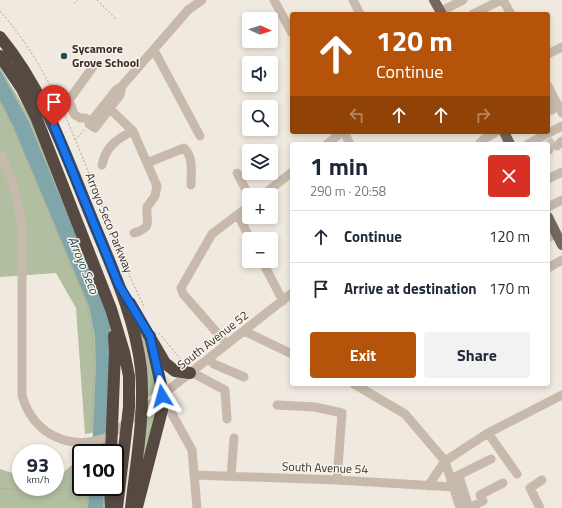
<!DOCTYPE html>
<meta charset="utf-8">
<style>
:root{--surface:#fff;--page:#f2f2f3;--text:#1f2937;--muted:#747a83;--line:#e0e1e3;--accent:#b45309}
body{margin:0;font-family:"Titillium Web",sans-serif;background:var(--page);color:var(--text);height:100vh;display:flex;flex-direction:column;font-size:15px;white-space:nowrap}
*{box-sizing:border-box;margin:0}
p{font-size:13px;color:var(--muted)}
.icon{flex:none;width:22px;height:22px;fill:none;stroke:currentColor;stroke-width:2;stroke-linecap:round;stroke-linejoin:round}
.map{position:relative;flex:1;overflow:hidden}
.sheet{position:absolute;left:290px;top:142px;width:260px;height:244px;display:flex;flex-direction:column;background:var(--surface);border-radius:4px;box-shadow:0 2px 6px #0003}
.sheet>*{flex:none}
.banner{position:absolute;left:290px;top:12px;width:260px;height:122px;border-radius:4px;box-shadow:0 2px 6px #0003;background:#b45309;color:#fff;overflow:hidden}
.needle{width:26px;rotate:93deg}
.fabs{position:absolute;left:242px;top:12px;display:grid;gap:8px}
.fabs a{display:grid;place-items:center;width:36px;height:36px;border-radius:4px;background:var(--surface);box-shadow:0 2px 6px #0003;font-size:20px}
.speed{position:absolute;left:12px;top:444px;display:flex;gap:8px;font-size:20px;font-weight:700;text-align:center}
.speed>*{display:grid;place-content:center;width:52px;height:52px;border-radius:50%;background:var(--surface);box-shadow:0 2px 6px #0003;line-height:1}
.speed small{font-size:10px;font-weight:400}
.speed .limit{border:2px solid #111;border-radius:6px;background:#fff;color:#111}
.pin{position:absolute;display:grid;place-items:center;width:34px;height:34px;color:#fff;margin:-41px -17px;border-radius:50% 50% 50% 0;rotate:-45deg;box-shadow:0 0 4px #0007}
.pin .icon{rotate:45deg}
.me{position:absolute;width:44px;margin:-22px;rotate:352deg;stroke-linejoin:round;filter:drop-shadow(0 0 3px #0008)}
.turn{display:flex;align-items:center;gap:14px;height:84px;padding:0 20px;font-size:18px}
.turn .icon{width:52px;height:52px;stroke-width:2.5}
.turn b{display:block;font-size:28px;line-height:34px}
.lanes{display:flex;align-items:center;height:38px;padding:0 20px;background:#0003;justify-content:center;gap:20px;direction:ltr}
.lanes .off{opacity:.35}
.round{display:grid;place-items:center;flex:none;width:42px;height:42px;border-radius:4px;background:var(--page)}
.head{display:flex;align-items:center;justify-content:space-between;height:68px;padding:0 20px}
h1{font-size:24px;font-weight:700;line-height:30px}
.primary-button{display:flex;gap:8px;margin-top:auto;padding:8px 20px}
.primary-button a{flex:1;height:46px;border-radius:4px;background:var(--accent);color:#fff;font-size:16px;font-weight:700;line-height:46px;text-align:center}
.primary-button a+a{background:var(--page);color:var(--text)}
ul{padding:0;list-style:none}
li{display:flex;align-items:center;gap:12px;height:52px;padding:0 20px;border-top:1px solid var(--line)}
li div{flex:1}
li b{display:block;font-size:15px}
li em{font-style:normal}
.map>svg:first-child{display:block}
.green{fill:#b2bea0}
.water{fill:#81a6aa}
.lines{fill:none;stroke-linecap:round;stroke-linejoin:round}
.minor-tunnel{stroke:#cbc4bb;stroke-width:9;stroke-dasharray:9 4.5;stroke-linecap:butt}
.path{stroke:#b3a496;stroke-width:1;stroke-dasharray:2 2;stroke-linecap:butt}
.minor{stroke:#c7baac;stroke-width:9}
.major{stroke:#76675d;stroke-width:10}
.highway{stroke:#564942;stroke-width:12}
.route-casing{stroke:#114b97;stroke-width:10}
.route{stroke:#1a73e8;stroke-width:7}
.poi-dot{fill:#244d53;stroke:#f8f3eb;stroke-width:1.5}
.labels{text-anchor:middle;stroke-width:3;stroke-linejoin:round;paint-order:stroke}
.poi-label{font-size:12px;font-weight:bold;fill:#362e2a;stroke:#f8f3eb;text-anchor:start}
.street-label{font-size:12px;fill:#362e2a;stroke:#f8f3eb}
.water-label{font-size:13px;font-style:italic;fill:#244d53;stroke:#f8f3eb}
</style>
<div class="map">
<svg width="562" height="508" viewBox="0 0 562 508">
<rect width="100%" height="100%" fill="#f0e9df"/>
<!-- green -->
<path class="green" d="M0 67 30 117 101 294 111 328 108 427 104 431 85 434 76 308 56 273 0 277Z
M135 316 145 333 158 390 147 398Z
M153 411 156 412 141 484 146 416Z
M81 457V487H106V508H0V469L21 476V487H55V480Z"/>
<!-- water -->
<path class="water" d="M0 70 29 122 100 293 110 327 111 356 105 453H92L96 367 95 336 89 306 14 128 0 100Z
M90 487H104L103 508H88Z"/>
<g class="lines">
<!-- minor-tunnel -->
<path class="minor-tunnel" d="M548 145 554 141"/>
<!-- path -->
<path class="path" d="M97 0 117 20
M74 3 78 0
M0 11C74 95 95 211 145 308
M0 103 19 141 86 302C98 346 93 387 91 432
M75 140 84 130
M159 333 183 362
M0 488 30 491 70 489 75 485 81 464
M87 508 88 487"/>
<!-- minor -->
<path class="minor" d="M274 0 292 33
M353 0 360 14
M503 0 511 14
M440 12 463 0
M473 14 501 0
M154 50 200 136
M548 54 562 47
M122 86 120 95 95 128 89 124 116 90 122 86 188 10 202 0
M548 86 562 113
M548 103 552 110 548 111
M110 109 133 131 157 186 155 196 147 207C146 223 153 227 134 233
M91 121 85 118H80L74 114 69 100 95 64
M344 132 350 144
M327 144 342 132
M479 144 484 139 496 132
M528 144 562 126
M557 146 562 141
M548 150H549
M0 154 13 183 22 223V395C32 435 74 454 111 435L292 293
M147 163 184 148C194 157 191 173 191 185
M102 165C106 147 116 139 133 131
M237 173 249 196
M548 179 562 172
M263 195 292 172
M548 207 562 200
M238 215 250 239
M548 238 556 233
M262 261 283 301
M548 268 562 260
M244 331 292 354
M227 344 183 294 181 288 212 234 249 206
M209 358 214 364 244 377
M191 372 225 390 227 419
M354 384 405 414 445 461 460 508
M162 396 192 450 197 508
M277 405 315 407 342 413 337 480
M488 433 517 474
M195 475 337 480 454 487
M231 476 234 438
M459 476 469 508
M451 479 491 459
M428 486 445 461 488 433 562 395
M469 508 483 501 480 495 503 483
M540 508 530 488 542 480"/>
<!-- major -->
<path class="major" d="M434 0 442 14
M504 132 510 144
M548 217 562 245"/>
<!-- highway -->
<path class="highway" d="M0 37C43 89 65 153 90 214 110 264 135 315 141 369 145 415 136 462 131 508
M0 56 22 89 36 117 111 309 124 352 129 376V407L117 508
M130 303 165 363 175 371 190 373
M111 453 115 351 114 336
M110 487 111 508
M137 507 162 410 161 385 150 336"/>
</g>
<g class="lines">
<defs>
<path id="route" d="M54 126 119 285 150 336 161 385 162 396"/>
</defs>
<!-- route casing -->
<use href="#route" class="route-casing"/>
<!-- route -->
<use href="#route" class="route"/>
</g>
<!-- markers -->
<circle class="poi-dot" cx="64" cy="56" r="4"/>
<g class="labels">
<!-- poi labels -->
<g class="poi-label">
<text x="72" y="53">Sycamore<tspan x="72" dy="14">Grove School</tspan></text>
</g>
<!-- street labels -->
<g class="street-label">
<text transform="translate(109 223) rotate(68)" y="4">Arroyo Seco Parkway</text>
<text transform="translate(213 340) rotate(-38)" y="4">South Avenue 52</text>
<text transform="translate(325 468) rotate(2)" y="4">South Avenue 54</text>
</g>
<!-- water labels -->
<g class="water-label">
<text transform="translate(84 265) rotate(68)" y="5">Arroyo Seco</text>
</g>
</g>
</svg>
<div class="fabs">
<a><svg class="needle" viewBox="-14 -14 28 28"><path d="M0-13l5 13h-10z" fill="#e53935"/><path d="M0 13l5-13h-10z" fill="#747a83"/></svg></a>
<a><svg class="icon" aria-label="sound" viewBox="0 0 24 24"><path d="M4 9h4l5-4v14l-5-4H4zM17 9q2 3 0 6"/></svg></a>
<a><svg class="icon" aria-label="search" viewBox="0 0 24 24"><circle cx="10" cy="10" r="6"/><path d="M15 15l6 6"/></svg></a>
<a><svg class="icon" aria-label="layers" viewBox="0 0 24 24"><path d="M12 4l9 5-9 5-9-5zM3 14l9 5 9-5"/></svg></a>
<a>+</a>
<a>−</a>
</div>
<div class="speed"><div>93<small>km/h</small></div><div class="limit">100</div></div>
<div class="pin" style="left:54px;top:126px;background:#d93025"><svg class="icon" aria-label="arrive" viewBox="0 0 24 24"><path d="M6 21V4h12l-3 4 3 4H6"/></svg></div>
<svg class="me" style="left:162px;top:396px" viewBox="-20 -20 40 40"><path d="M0-17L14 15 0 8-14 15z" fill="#1a73e8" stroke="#fff" stroke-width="4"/></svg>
<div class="banner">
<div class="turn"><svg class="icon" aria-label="ahead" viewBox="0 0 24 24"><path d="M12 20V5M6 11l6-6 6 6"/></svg><div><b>120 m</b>Continue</div></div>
<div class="lanes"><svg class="icon off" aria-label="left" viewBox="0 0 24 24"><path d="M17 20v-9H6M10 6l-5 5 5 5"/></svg><svg class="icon" aria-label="ahead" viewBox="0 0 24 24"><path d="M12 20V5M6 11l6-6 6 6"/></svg><svg class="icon" aria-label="ahead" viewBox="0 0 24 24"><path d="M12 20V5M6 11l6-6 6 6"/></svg><svg class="icon off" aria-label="right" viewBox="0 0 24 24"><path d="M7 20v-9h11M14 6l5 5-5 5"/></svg></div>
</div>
<section class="sheet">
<div class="head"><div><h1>1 min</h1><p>290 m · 20:58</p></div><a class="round" style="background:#d93025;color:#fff"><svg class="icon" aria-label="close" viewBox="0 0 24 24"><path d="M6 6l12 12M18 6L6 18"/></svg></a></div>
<ul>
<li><svg class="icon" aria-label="ahead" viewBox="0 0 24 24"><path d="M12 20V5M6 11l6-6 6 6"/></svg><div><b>Continue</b></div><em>120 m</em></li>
<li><svg class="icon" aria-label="arrive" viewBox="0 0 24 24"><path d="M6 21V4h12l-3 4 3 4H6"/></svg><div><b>Arrive at destination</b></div><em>170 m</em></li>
</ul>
<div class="primary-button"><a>Exit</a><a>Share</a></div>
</section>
</div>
